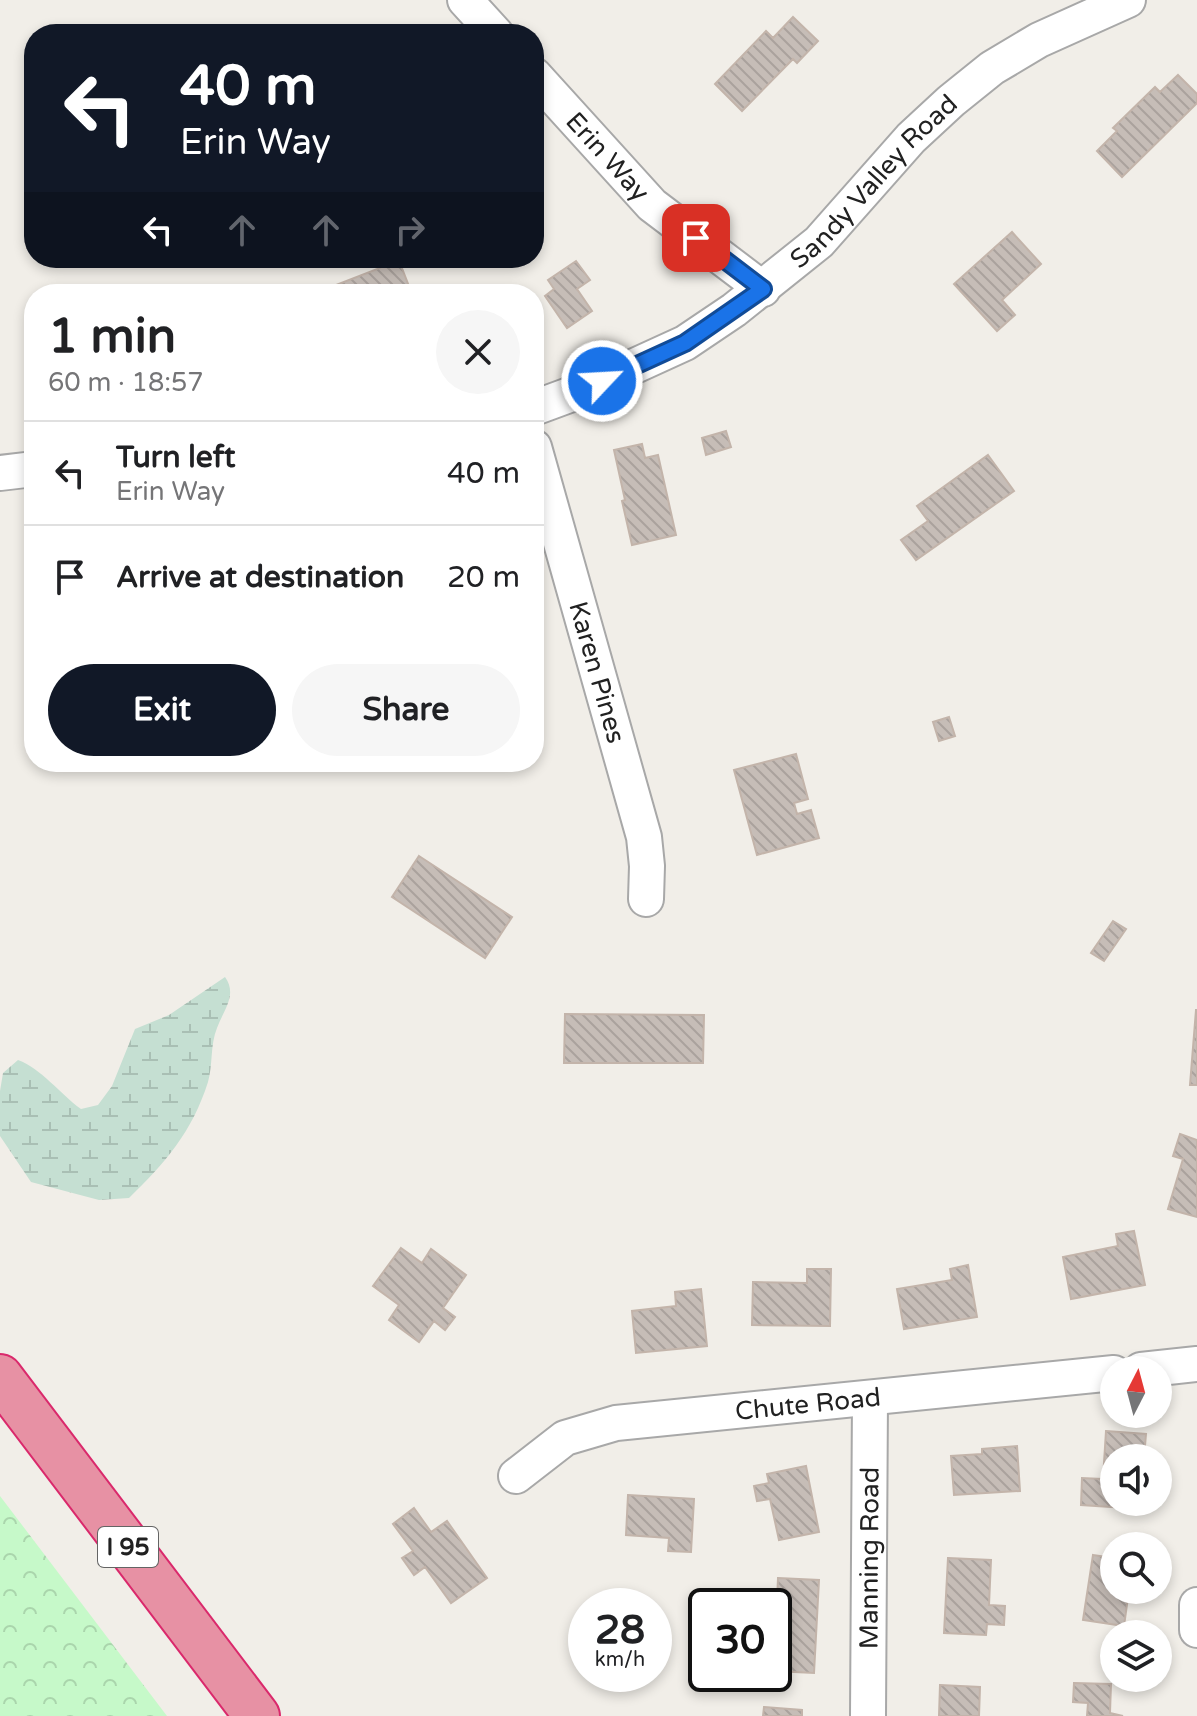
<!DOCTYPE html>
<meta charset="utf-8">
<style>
:root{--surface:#fff;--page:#f6f6f6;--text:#202124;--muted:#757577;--line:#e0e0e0;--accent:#111827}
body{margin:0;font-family:"Varela Round",sans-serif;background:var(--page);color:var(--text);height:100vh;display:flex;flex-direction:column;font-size:30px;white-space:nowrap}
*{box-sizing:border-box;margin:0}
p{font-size:26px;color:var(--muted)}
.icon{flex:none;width:44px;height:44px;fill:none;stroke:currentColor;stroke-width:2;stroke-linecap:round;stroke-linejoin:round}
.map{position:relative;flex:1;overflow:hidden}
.side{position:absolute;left:24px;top:284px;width:520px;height:488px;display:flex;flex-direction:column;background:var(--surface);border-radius:32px;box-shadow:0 4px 12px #0003}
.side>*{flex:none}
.hud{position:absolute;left:24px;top:24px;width:520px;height:244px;border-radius:32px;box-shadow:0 4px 12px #0003;background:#111827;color:#fff;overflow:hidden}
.needle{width:52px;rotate:6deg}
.controls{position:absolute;left:1100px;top:1356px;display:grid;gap:16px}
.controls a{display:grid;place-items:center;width:72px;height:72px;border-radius:50%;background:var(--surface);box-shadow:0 4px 12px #0003;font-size:40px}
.speed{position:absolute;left:568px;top:1588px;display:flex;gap:16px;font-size:40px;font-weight:700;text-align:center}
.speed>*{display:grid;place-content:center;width:104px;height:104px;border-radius:50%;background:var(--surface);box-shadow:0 4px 12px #0003;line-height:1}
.speed small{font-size:20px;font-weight:400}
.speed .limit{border:4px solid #111;border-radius:12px;background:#fff;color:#111}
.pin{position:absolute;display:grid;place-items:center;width:68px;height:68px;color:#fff;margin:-34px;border-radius:16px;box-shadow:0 4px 12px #0006}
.me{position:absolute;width:88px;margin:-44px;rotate:65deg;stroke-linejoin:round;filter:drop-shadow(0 0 6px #0008)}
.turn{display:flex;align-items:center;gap:28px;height:168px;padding:0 24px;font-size:36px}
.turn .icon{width:104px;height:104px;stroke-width:2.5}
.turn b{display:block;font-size:56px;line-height:68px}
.lanes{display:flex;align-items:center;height:76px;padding:0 24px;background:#0003;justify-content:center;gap:40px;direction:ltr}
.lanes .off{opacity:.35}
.round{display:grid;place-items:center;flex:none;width:84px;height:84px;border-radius:42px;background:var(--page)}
.headline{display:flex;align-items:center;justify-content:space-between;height:136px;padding:0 24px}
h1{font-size:48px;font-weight:700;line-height:60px}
.action{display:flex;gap:16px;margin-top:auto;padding:16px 24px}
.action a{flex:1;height:92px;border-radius:48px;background:var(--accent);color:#fff;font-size:32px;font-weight:700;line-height:92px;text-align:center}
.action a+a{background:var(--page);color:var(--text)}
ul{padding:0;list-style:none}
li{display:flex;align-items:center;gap:24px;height:104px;padding:0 24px;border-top:2px solid var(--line)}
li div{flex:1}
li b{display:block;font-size:30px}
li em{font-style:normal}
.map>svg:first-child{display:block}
.wetland{fill:url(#wetland-marsh)}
.park{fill:url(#park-crowns)}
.building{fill:url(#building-back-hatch);stroke:#c3b4aa;stroke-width:2}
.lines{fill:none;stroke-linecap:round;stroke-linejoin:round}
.minor-casing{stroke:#a8a8a8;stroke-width:38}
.motorway-casing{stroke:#da296c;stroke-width:48}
.minor{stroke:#fff;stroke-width:34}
.motorway{stroke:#e791a4;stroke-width:44}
.route-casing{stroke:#114b97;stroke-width:20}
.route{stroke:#1a73e8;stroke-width:14}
.labels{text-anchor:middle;stroke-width:6;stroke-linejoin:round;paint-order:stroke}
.shield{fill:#fff;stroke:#646464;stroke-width:2}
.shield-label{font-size:24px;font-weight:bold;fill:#212121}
.street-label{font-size:26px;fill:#212121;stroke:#fff}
</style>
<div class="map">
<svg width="1197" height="1716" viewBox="0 0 1197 1716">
<defs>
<pattern id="wetland-marsh" width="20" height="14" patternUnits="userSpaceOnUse" patternTransform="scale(2)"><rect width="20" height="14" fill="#c5dfd2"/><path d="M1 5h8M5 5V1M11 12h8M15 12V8" fill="none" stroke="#a9bfb4"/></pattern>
<pattern id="park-crowns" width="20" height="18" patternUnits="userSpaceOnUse" patternTransform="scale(2)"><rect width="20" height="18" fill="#c6f9c9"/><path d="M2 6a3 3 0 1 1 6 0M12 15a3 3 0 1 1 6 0" fill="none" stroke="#aad5ac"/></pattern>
<pattern id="building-back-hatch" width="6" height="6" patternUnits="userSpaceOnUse" patternTransform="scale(2)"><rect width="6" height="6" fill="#c6bdb7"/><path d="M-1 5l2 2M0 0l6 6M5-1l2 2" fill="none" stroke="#aaa29d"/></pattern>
</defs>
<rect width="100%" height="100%" fill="#f1eee8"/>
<!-- wetland -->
<path class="wetland" d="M225 977C238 995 223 1011 217 1028 210 1045 213 1065 208 1082 192 1132 166 1162 129 1198L99 1200 31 1182 0 1136V1091L3 1073 18 1060C42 1069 59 1093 81 1109L98 1105 112 1086 135 1029 169 1015Z"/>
<!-- park -->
<path class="park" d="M0 1496 167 1716H0Z"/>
<!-- building -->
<path class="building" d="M793 17 818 41 797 63 793 59 742 111 715 84 766 31 773 38Z
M1178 75 1197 94V103L1122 177 1097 151 1117 131 1113 128 1155 87 1160 92Z
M1012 232 1041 264 1002 300 1015 315 997 331 954 284Z
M376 258H398L412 294H313L380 268Z
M576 261 590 280 577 289 592 311 567 328 545 296 554 289 548 280Z
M726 431 731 447 706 455 702 438Z
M642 444 645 458 658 455 676 535 632 545 622 501 625 500 614 450Z
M988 455 1014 491 916 560 901 540 928 521 917 506Z
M949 717 955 736 939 741 933 722Z
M796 754 808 799 794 803 797 814 811 810 819 838 757 855 734 770Z
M419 856 512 917 485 958 392 897Z
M1113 921 1126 929 1104 961 1091 953Z
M1196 1010H1197V1085H1190Z
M565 1014 704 1015 703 1063H564Z
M1180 1134 1197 1140V1217L1168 1209 1183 1159 1173 1156Z
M1134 1231 1145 1285 1071 1299 1063 1257 1118 1246 1116 1234Z
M401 1248 422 1263 431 1249 466 1275 443 1308 455 1317 445 1330 434 1321 419 1342 389 1320 399 1305 373 1286Z
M968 1265 977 1317 904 1329 897 1289 952 1280 950 1269Z
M807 1269H831L830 1326 752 1325 753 1282 807 1283Z
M701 1289 707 1346 636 1353 632 1311 676 1306 675 1292Z
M1106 1431 1146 1434 1144 1458H1114V1502H1141V1509L1081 1505 1082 1478 1103 1479Z
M1017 1446 1020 1491 954 1495 951 1456 982 1454V1449Z
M806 1466 819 1532 779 1540 770 1499 757 1501 754 1486 769 1483 767 1474Z
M628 1495 694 1499 691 1552 668 1551 669 1538 626 1535Z
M414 1508 431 1532 447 1521 487 1578 451 1603 425 1567 414 1575 402 1558 413 1551 393 1524Z
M1093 1555 1114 1558V1590H1129L1124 1626 1083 1620Z
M948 1558 991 1560 989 1605 1005 1606 1004 1625 987 1624 986 1635 944 1633Z
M778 1578 819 1580 814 1673 774 1671Z
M1074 1683 1111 1684 1110 1713 1123 1716H1087L1088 1703 1073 1702Z
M940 1685 980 1687 979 1716H939Z
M764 1707 802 1710V1716H763Z"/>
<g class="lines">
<defs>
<g id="minor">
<path d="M465 0 496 34"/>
<path id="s1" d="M534 75 652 205 763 289"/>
<path id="s2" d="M534 408 580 391 685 343 734 310 819 242 911 138 951 101 992 68 1039 40 1128 0"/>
<path id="s3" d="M534 447 644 837 647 866 646 899"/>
<path d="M0 473 34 469"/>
<path d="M1141 1370 1197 1364"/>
<path id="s4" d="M516 1476 565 1438 616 1423 1114 1373"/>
<path d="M1197 1605V1630"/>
<path id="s5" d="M868 1716 870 1399"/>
</g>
<path id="motorway" d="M0 1377 257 1716"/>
</defs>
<!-- minor casing -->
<use href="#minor" class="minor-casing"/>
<!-- motorway casing -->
<use href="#motorway" class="motorway-casing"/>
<!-- minor -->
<use href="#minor" class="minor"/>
<!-- motorway -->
<use href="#motorway" class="motorway"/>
</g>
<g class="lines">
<defs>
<path id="route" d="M602 381 685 343 763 289 696 238"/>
</defs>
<!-- route casing -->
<use href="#route" class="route-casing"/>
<!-- route -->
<use href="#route" class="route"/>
</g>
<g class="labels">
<!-- shield labels -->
<rect class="shield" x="98" y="1527" width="60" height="40" rx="6"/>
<g class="shield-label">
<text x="128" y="1555">I 95</text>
</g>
<!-- street labels -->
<g class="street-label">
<text dy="9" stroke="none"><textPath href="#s1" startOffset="110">Erin Way</textPath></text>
<text dy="9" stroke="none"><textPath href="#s2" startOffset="414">Sandy Valley Road</textPath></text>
<text dy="9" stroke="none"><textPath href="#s3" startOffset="234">Karen Pines</textPath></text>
<text dy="9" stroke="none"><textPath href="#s4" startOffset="308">Chute Road</textPath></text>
<text dy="9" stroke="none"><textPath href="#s5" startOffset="158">Manning Road</textPath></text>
</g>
</g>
</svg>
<div class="controls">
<a><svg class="needle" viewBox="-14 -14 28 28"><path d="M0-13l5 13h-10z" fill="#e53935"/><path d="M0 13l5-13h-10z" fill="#757577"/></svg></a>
<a><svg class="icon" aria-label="sound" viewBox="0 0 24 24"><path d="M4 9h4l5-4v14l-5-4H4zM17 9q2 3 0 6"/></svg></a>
<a><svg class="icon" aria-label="search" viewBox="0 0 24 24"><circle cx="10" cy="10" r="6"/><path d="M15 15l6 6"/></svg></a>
<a><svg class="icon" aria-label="layers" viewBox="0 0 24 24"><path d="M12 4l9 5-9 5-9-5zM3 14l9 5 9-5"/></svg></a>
</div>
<div class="speed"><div>28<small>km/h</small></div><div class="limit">30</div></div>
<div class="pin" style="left:696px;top:238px;background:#d93025"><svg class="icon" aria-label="arrive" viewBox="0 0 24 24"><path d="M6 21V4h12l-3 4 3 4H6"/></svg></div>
<svg class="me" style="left:602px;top:381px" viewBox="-20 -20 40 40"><circle r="17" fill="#1a73e8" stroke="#fff" stroke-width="3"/><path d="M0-11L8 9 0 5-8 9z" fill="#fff"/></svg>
<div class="hud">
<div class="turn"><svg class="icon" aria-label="left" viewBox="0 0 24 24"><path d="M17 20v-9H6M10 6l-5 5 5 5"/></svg><div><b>40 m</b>Erin Way</div></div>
<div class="lanes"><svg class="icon" aria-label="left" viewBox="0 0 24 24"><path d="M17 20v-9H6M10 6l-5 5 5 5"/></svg><svg class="icon off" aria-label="ahead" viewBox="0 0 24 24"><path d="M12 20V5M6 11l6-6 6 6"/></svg><svg class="icon off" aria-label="ahead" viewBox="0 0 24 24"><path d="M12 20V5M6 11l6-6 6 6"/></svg><svg class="icon off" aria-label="right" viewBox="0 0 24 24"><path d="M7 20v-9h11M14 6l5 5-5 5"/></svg></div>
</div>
<section class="side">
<div class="headline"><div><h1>1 min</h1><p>60 m · 18:57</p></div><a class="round"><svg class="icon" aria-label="close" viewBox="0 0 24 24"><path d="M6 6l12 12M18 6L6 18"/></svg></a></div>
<ul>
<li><svg class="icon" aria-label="left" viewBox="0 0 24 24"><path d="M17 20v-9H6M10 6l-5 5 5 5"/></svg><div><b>Turn left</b><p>Erin Way</p></div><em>40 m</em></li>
<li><svg class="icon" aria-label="arrive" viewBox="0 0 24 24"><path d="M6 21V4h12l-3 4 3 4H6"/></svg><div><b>Arrive at destination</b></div><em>20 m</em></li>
</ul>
<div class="action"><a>Exit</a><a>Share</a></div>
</section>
</div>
